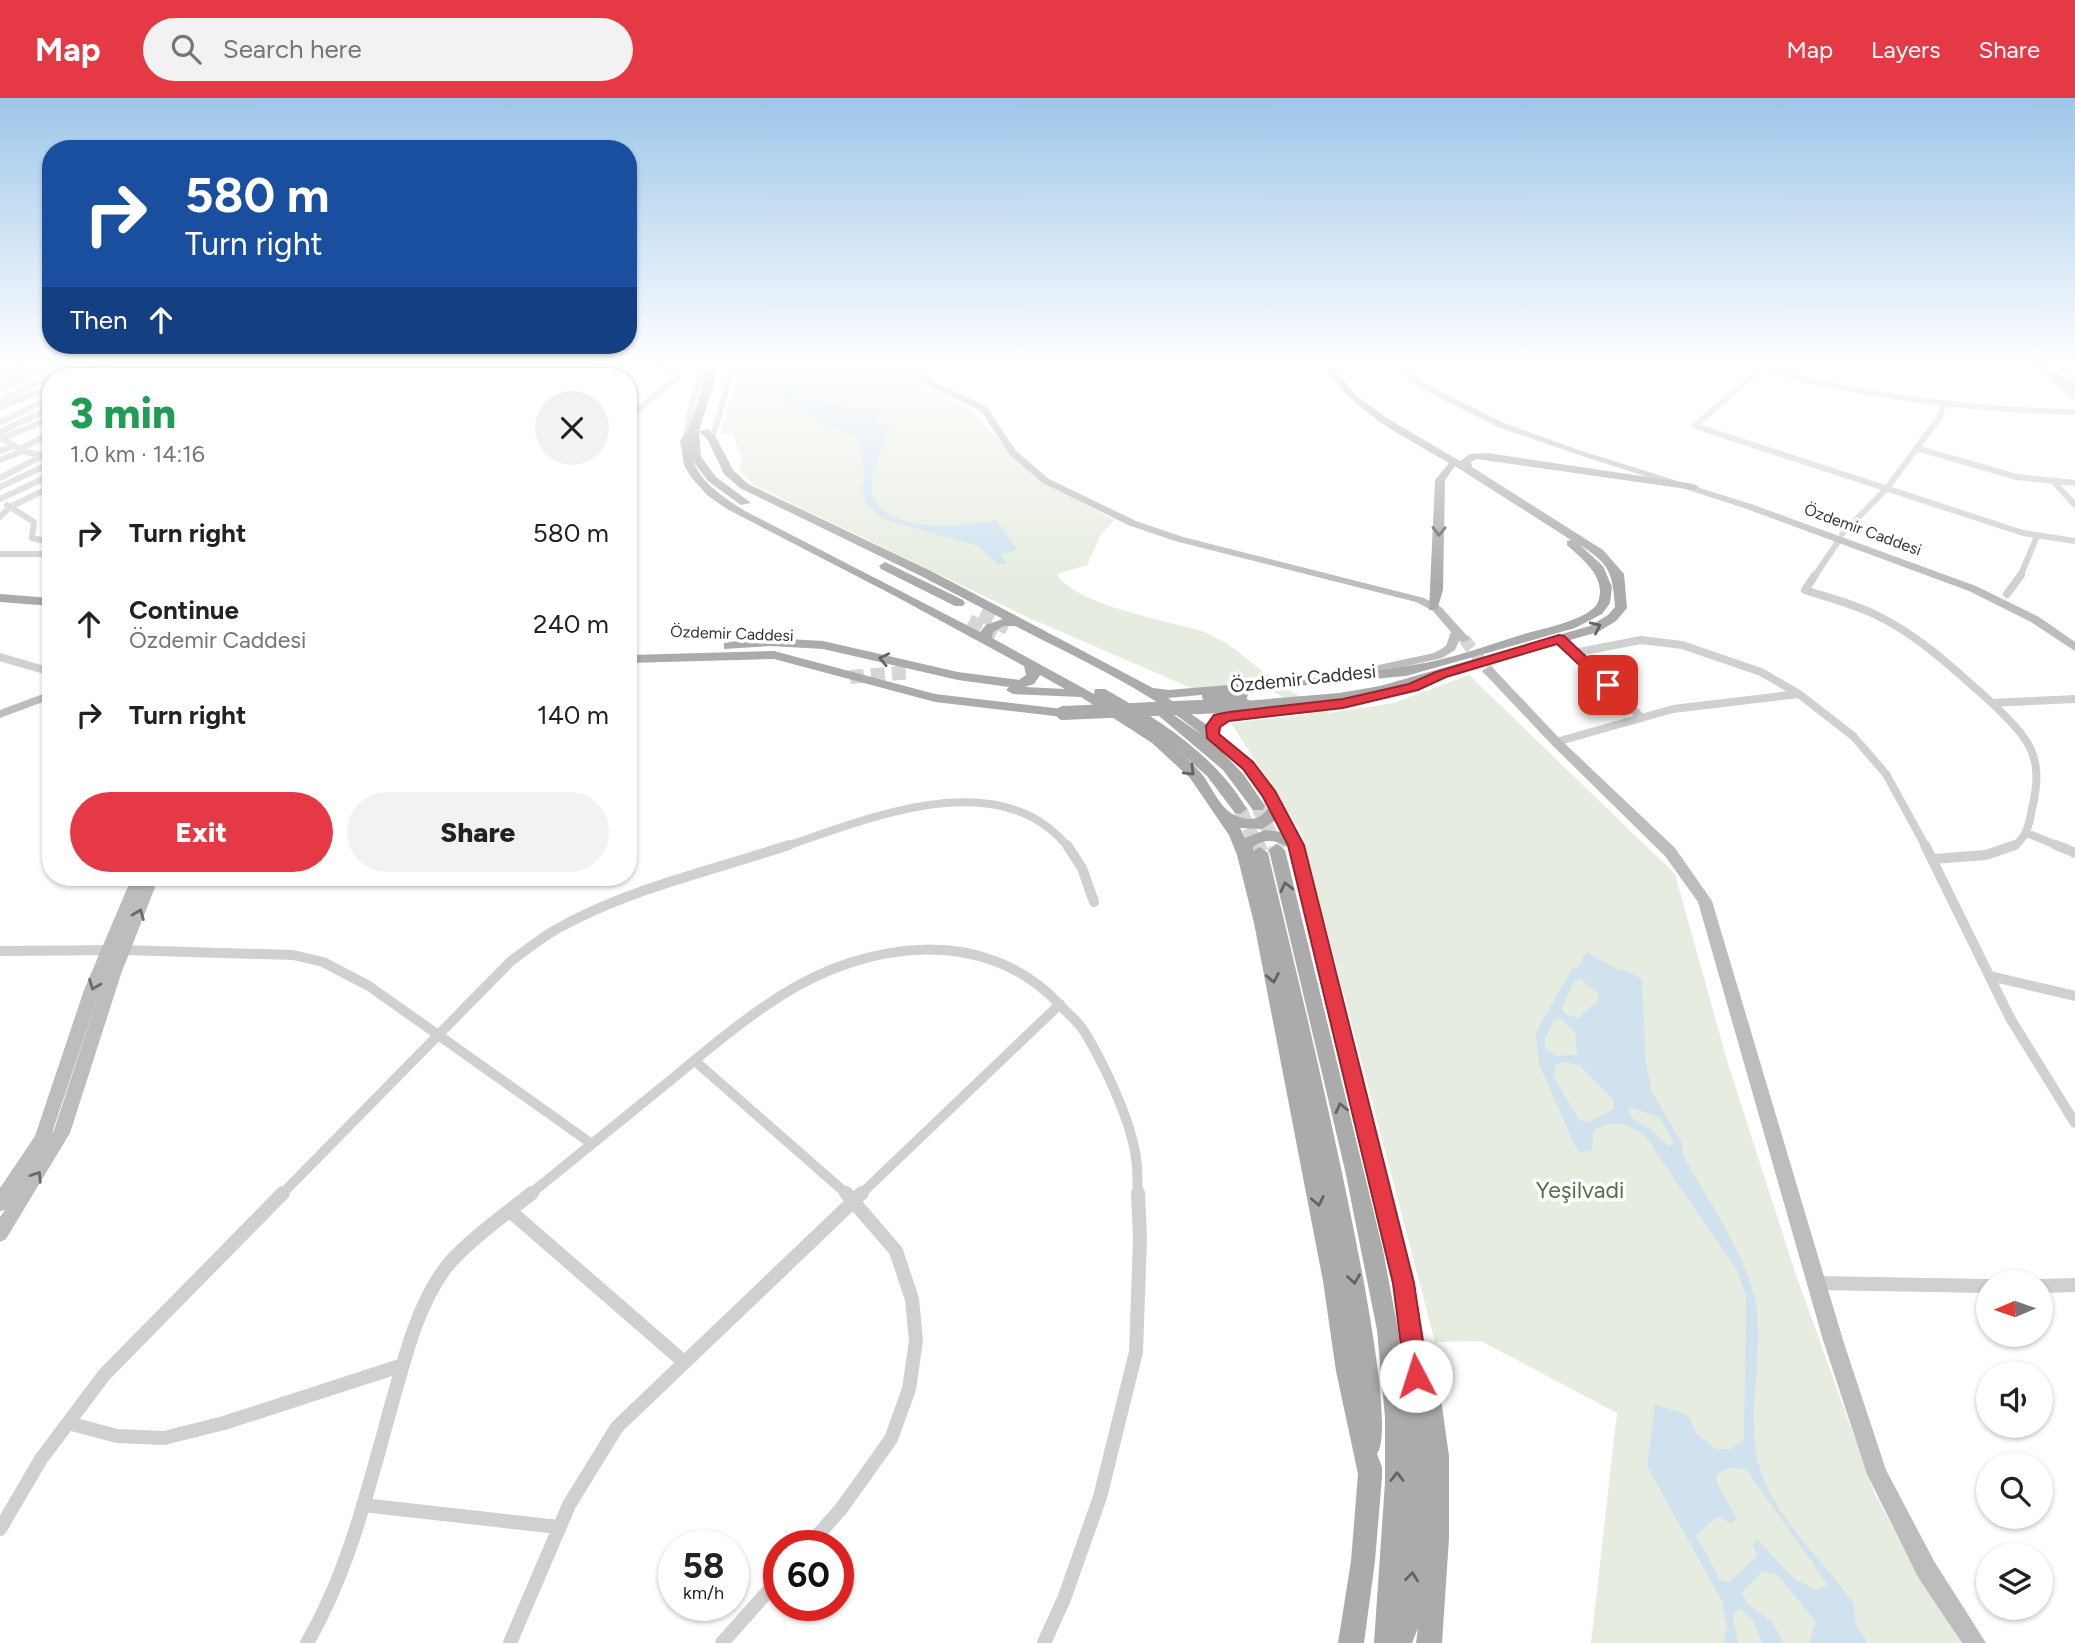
<!DOCTYPE html>
<meta charset="utf-8">
<style>
:root{--surface:#fff;--page:#f2f2f2;--text:#222;--muted:#767676;--accent:#e63946}
body{margin:0;font-family:Figtree,sans-serif;background:var(--page);color:var(--text);height:100vh;display:flex;flex-direction:column;font-size:26px;white-space:nowrap}
*{box-sizing:border-box;margin:0}
p{font-size:23px;color:var(--muted)}
.icon{flex:none;width:38px;height:38px;fill:none;stroke:currentColor;stroke-width:2;stroke-linecap:round;stroke-linejoin:round}
.map{position:relative;flex:1;overflow:hidden}
.details{position:absolute;left:42px;top:270px;width:595px;height:518px;display:flex;flex-direction:column;background:var(--surface);border-radius:28px;box-shadow:0 2px 5px #0004}
.details>*{flex:none}
.banner{position:absolute;left:42px;top:42px;width:595px;height:214px;border-radius:28px;box-shadow:0 2px 5px #0004;background:#1a4fa0;color:#fff;overflow:hidden}
.needle{width:46px;rotate:268deg}
.buttons{position:absolute;left:1976px;top:1172px;display:grid;gap:14px}
.buttons a{display:grid;place-items:center;width:77px;height:77px;border-radius:50%;background:var(--surface);box-shadow:0 2px 5px #0004;font-size:35px}
.speed{position:absolute;left:658px;top:1432px;display:flex;gap:14px;font-size:35px;font-weight:700;text-align:center}
.speed>*{display:grid;place-content:center;width:91px;height:91px;border-radius:50%;background:var(--surface);box-shadow:0 2px 5px #0004;line-height:1}
.speed small{font-size:18px;font-weight:400}
.speed .limit{border:10px solid #d22;background:#fff;color:#111}
.pin{position:absolute;display:grid;place-items:center;width:60px;height:60px;color:#fff;margin:-30px;border-radius:14px;box-shadow:0 4px 10px #0006}
.me{position:absolute;width:77px;margin:-38px;rotate:355deg;stroke-linejoin:round;filter:drop-shadow(0 0 5px #0008)}
.turn{display:flex;align-items:center;gap:24px;height:147px;padding:0 28px;font-size:32px}
.turn .icon{width:91px;height:91px;stroke-width:2.5}
.turn b{display:block;font-size:49px;line-height:60px}
.then{display:flex;align-items:center;height:66px;padding:0 28px;background:#0003;gap:14px;font-size:26px}
.round{display:grid;place-items:center;flex:none;width:74px;height:74px;border-radius:37px;background:var(--page)}
.overview{display:flex;align-items:center;justify-content:space-between;height:119px;padding:0 28px}
h1{font-size:42px;font-weight:800;line-height:52px;color:#1e9e55}
.cta{display:flex;gap:14px;margin-top:auto;padding:14px 28px}
.cta a{flex:1;height:80px;border-radius:42px;background:var(--accent);color:#fff;font-size:28px;font-weight:800;line-height:80px;text-align:center}
.cta a+a{background:var(--page);color:var(--text)}
ul{padding:0;list-style:none}
li{display:flex;align-items:center;gap:21px;height:91px;padding:0 28px}
li div{flex:1}
li b{display:block;font-size:26px}
li em{font-style:normal}
header{display:flex;align-items:center;gap:42px;box-sizing:border-box;height:98px;padding:0 35px;background:var(--accent);color:#fff}
header strong{font-size:33px}
nav{display:flex;gap:38px;margin-inline-start:auto;font-size:24px}
.search{width:490px;height:63px;background:var(--page);display:flex;align-items:center;gap:18px;box-sizing:border-box;padding:0 24px;border-radius:38px;color:var(--muted);font-size:26px}
.map>svg:first-child{display:block}
.green{fill:#e6ecdf}
.water{fill:#cfe2ee;fill-rule:evenodd}
.lines{fill:none;stroke-linecap:round;stroke-linejoin:round}
.secondary-tunnel{stroke:#d6d6d6;stroke-width:12;stroke-dasharray:12 6;stroke-linecap:butt}
.primary-tunnel-far1{stroke:#d6d6d6;stroke-width:14;stroke-dasharray:14 7;stroke-linecap:butt}
.primary-tunnel{stroke:#d6d6d6;stroke-width:18;stroke-dasharray:18 9;stroke-linecap:butt}
.street-far3{stroke:#d0d0d0;stroke-width:6}
.street-far2{stroke:#d0d0d0;stroke-width:8}
.street-far1{stroke:#d0d0d0;stroke-width:10}
.street{stroke:#d0d0d0;stroke-width:14}
.secondary{fill:#bdbdbd;fill-rule:evenodd}
.primary{fill:#ababab;fill-rule:evenodd}
.tram{stroke:#888;stroke-width:2}
.primary-bridge{stroke:#ababab;stroke-width:14}
.oneway{stroke:#636363}
.oneway2{stroke:#6a6a6a}
.route{fill:#e63946;stroke:#96252e;stroke-width:2}
.labels{text-anchor:middle;stroke-width:7;stroke-linejoin:round;paint-order:stroke}
.far-street-label{font-size:16px;fill:#333;stroke:#fff}
.street-label{font-size:19px;fill:#333;stroke:#fff}
.near-park-label{font-size:23px;fill:#56703f;stroke:#fff}
</style>
<header>
<strong>Map</strong>
<div class="search"><svg class="icon" aria-label="search" viewBox="0 0 24 24"><circle cx="10" cy="10" r="6"/><path d="M15 15l6 6"/></svg>Search here</div>
<nav><a>Map</a><a>Layers</a><a>Share</a></nav>
</header>
<div class="map">
<svg width="2075" height="1545" viewBox="0 0 2075 1545">
<rect width="100%" height="100%" fill="#fff"/>
<!-- green -->
<path class="green" d="M740 269H903L906 274 923 287 968 310 989 332 1054 389 1114 422 1100 438 1087 467 1057 476C1073 506 1164 522 1198 532 1230 542 1252 567 1278 585 1294 596 1312 605 1329 615L1393 605 1469 577 1675 776 1728 966 1795 1174 1874 1394 1900 1443 1961 1545H1591L1617 1315 1481 1243 1435 1244 1302 736 1231 625 1309 616 1262 586 1191 590 1025 518 754 387 738 371 743 363 733 337 720 335Z"/>
<!-- water -->
<path class="water" d="M765 269H817L816 275 799 287 797 296 802 301 843 305V310L879 311 876 325 891 326C886 342 868 379 872 394 882 437 965 428 996 422L1018 452 1000 456 1006 465 998 467 978 448 883 421 866 406 862 390 865 376 862 366 864 356 856 340 770 295 759 285Z
M1587 854 1620 873 1622 871 1642 881 1646 964 1651 992 1682 1046V1056C1707 1100 1751 1164 1757 1213 1763 1267 1744 1325 1762 1377 1777 1421 1826 1466 1854 1506L1855 1526 1868 1545H1809L1816 1524 1777 1476 1762 1474 1742 1495 1748 1506 1772 1524 1784 1545H1762L1753 1521 1740 1511 1733 1516 1738 1545H1723L1727 1529 1721 1501 1647 1368 1655 1306 1688 1317 1695 1335 1716 1351H1731L1744 1342 1746 1198 1737 1172 1645 1038C1626 1025 1613 1021 1593 1033L1592 1053 1578 1054 1539 966 1536 934 1572 871 1577 870ZM1581 882 1598 895 1599 901 1579 920 1565 916 1562 911 1574 883ZM1561 920 1575 934 1577 957 1556 958 1545 951V942L1554 922ZM1566 964 1580 968 1614 1003V1011L1587 1025 1578 1020 1554 979 1556 966ZM1631 1009 1660 1020 1674 1046 1668 1048 1651 1031 1633 1021 1628 1012ZM1729 1370 1746 1371 1828 1487 1818 1492 1796 1482 1757 1442 1753 1448 1757 1458 1729 1484 1720 1482 1696 1437 1717 1419 1732 1425 1737 1420 1717 1386V1376Z"/>
<g class="lines">
<!-- secondary-tunnel -->
<path class="secondary-tunnel" d="M1464 541 1489 573"/>
<!-- primary-tunnel-far1 -->
<path class="primary-tunnel-far1" d="M980 516 1008 530
M969 523 996 537
M850 579 911 574
M1258 708 1276 749
M1240 711 1257 749"/>
<!-- primary-tunnel -->
<path class="primary-tunnel" d="M1256 747 1260 755
M1275 747 1277 752"/>
<!-- street-far3 -->
<path class="street-far3" d="M205 269 238 277
M272 269 291 278
M378 269 497 276
M1759 272 1695 328 2023 435 2075 443
M2044 272 2059 288 2075 298
M1770 273C1871 299 1971 312 2075 314
M0 276 14 269
M0 278 19 281
M52 278 71 269
M74 278 92 269
M95 278 114 269
M113 278 132 269
M134 278 151 269
M154 278 171 269
M179 278 194 269
M233 278 266 269
M2067 278 2075 281
M9 279 31 269
M0 291 48 269
M0 302 51 279
M0 309 51 289
M628 320 680 277 662 269
M0 324 51 300
M0 334 51 310
M0 339 23 353 51 360
M1 341 51 320
M712 341 733 269
M685 343 693 300 706 269
M1916 350 2017 379 2075 385
M20 351 51 335
M0 353 14 348
M0 362 23 353
M0 380 42 358
M2054 384 2075 407
M0 389 51 365
M0 401 51 377
M7 407 10 409 51 389
M0 419 10 409 34 424 32 440 51 444
M1842 436 1887 390 1939 320 1943 309
M0 456H51
M1814 479 1840 441
M2020 479 2037 438"/>
<!-- street-far2 -->
<path class="street-far2" d="M1815 477 1805 492C1829 500 1854 506 1876 517 1920 538 1956 573 1992 605
M2007 496 2021 477
M1559 541 1642 620
M1574 555 1641 542 1682 547 1761 574 1799 596 1853 638 1886 676 1926 749
M0 559 51 574
M1556 644 1673 611 1798 596
M2027 735 2061 749
M784 749C867 721 1000 664 1068 749
M2013 749C2027 739 2029 727 2032 711 2045 657 2029 641 1992 605L2075 601"/>
<!-- street-far1 -->
<path class="street-far1" d="M1067 747 1082 770 1094 804
M1925 747 2010 920 2075 1025
M2056 747 2075 755
M1933 761 1986 757 2015 747
M0 853 123 852 293 857 323 864 369 888 592 1046
M1990 878 2075 898
M695 963 848 1097
M281 1097 511 863C526 852 540 841 555 832 627 791 711 773 789 747
M529 1097C573 1061 617 1026 661 990 700 958 739 924 782 897 867 843 985 827 1059 906 1067 915 1078 923 1084 933 1104 966 1131 1022 1136 1060 1138 1072 1137 1085 1138 1097
M860 1097 1060 906"/>
<!-- street -->
<path class="street" d="M510 1113 684 1264
M1816 1185 1988 1188
M2040 1188 2075 1187
M68 1325 117 1338 164 1340 224 1325 403 1267
M363 1407 558 1429
M0 1431 41 1361 104 1277 283 1095
M809 1447 841 1411 891 1341 909 1291 916 1243 912 1201 896 1153 846 1095
M307 1545C350 1471 369 1387 392 1305 405 1260 416 1211 444 1172 461 1148 507 1115 532 1095
M510 1545 569 1407 617 1329 862 1095
M722 1545 779 1481
M1044 1545 1064 1501 1100 1399 1136 1254 1140 1140 1138 1095"/>
<!-- secondary -->
<path class="secondary" d="M498 269H506L499 278H491Z
M906 269H915L939 286 987 309 1016 353 1049 381 1136 423 1183 439 1424 500 1441 509 1470 541 1464 544 1459 543 1455 552 1442 560 1341 583 1337 582V576L1434 555 1446 548 1451 534 1433 513 1416 504 1175 443 1128 427 1043 385 1010 357 981 313 933 290Z
M1392 269H1401L1432 289 1504 325 1582 353 1751 406 1976 488 2039 519 2075 544V553L2031 524 1969 493 1744 410 1576 356 1498 329 1426 293Z
M2035 269H2044L2075 289V296Z
M1489 569 1493 570 1560 641 1675 750 1712 803 1843 1242 1886 1372 1934 1463 1986 1545H1962L1918 1479 1867 1376 1823 1242 1698 804 1665 758 1552 647 1485 576 1483 573Z
M51 593V601L0 620V612Z
M132 779H159L121 876 70 1035 6 1141 0 1144V1119L5 1112 0 1113V1090L35 1038 84 892ZM102 886 54 1032 52 1035 100 892Z"/>
<!-- primary -->
<path class="primary" d="M709 269H719L699 333 708 331 717 341 733 372 748 386 931 473 1153 590 1169 592C1250 585 1333 581 1413 567 1453 561 1493 545 1531 534 1547 530 1592 520 1598 504 1607 479 1583 462 1567 447V443L1571 442 1455 368 1445 382 1443 492 1437 512H1429L1435 382 1449 365C1400 336 1357 317 1324 269H1334L1355 297 1390 322 1460 363 1470 356 1488 355 1694 386 1699 389 1694 392 1476 361 1471 364 1472 369 1603 452 1624 476 1627 510 1616 523 1598 534 1381 596 1339 603 1244 611 1237 607 1244 603 1339 595 1380 588 1590 528 1608 517 1615 509C1612 475 1611 467 1580 447L1603 468 1612 489 1610 505 1602 516 1575 530 1406 578 1168 600 1207 627 1214 617 1219 616 1260 611 1267 615 1260 619 1223 624 1219 637 1253 665 1282 704 1304 747 1414 1185 1426 1252 1439 1287 1449 1358V1440L1442 1545H1416L1418 1530 1412 1545H1374L1385 1384V1319L1377 1232 1345 1072 1269 752 1277 746 1285 752 1383 1152 1398 1232 1407 1308 1404 1254 1392 1185 1289 750C1276 742 1266 740 1253 749V753L1260 749 1268 755C1286 834 1408 1314 1377 1356L1382 1369V1379L1375 1463 1364 1545H1338L1351 1463 1358 1376 1336 1273 1323 1183 1254 825 1237 757 1229 737 1190 680 1152 645 1081 599 1013 596 1006 592 1009 589 958 582 823 551 770 548 724 551V545L729 544 770 540 823 543 958 574 1019 582 1026 577 1024 568 895 498 727 411 707 397 691 379 684 367 680 343 689 331ZM699 333 708 342 724 376 740 390 923 479 1003 521 986 527 980 534 745 413C725 400 702 386 693 363L708 383 741 407 751 405 716 379 701 359ZM1004 528H1015C1079 561 1147 591 1202 637L1171 615 1166 614 1159 618 1223 672 1253 712H1263L1265 708 1244 677 1223 655 1243 671 1269 708C1261 726 1240 723 1227 712 1216 702 1210 686 1201 675 1190 662 1176 651 1164 640L1207 678 1235 715 1240 716 1247 711C1214 656 1160 622 1105 591H1095L1094 596 992 540 993 534ZM1040 577 1065 591 1025 589 1034 586ZM1276 722 1282 734 1265 732 1245 740 1240 730 1262 731Z
M885 464 963 502 965 505 963 508H955L881 471 879 468Z
M0 496 51 500V508L0 504Z
M774 553 935 596 1063 611 1070 615 1063 619 935 604 774 561 628 565V557Z"/>
<!-- tram -->
<path class="tram" d="M2053 274 2075 289"/>
<!-- primary-bridge -->
<path class="primary-bridge" d="M1209 598 1241 596
M1063 615 1244 607"/>
</g>
<!-- one-way arrows -->
<defs><path id="oneway-chevron" d="M-2-3.5L2.5 0L-2 3.5" fill="none" stroke-width="1.6" stroke-linecap="round" stroke-linejoin="round" transform="scale(1.75)"/></defs>
<g class="oneway">
<use href="#oneway-chevron" transform="translate(1439 433) rotate(91)"/>
<use href="#oneway-chevron" transform="translate(1596 529) rotate(-25)"/>
<use href="#oneway-chevron" transform="translate(884 561) rotate(-168)"/>
<use href="#oneway-chevron" transform="translate(1190 673) rotate(45)"/>
<use href="#oneway-chevron" transform="translate(1286 789) rotate(-104)"/>
<use href="#oneway-chevron" transform="translate(1273 880) rotate(79)"/>
<use href="#oneway-chevron" transform="translate(1341 1010) rotate(-103)"/>
<use href="#oneway-chevron" transform="translate(1318 1103) rotate(79)"/>
<use href="#oneway-chevron" transform="translate(1354 1181) rotate(81)"/>
<use href="#oneway-chevron" transform="translate(1397 1379) rotate(-90)"/>
<use href="#oneway-chevron" transform="translate(1412 1479) rotate(-84)"/>
</g>
<g class="oneway2">
<use href="#oneway-chevron" transform="translate(139 816) rotate(-68)"/>
<use href="#oneway-chevron" transform="translate(94 887) rotate(112)"/>
<use href="#oneway-chevron" transform="translate(37 1078) rotate(-57)"/>
</g>
<!-- sky -->
<linearGradient id="sky" x2="0" y2="1"><stop stop-color="#9ec6ea"/><stop offset="0.55" stop-color="#fff"/><stop offset="1" stop-color="#fff" stop-opacity="0"/></linearGradient>
<rect width="2075" height="485" fill="url(#sky)"/>
<!-- route -->
<path class="route" d="M1559 537 1564 538 1613 584V590H1604L1557 546 1446 579 1418 592 1343 610 1229 623 1220 629 1219 636 1253 664 1275 693 1304 747 1414 1185 1428 1278 1424 1285 1416 1289 1408 1285 1405 1278 1393 1185 1288 747 1263 699 1243 671 1207 640 1206 628 1214 617 1229 614 1343 601 1409 586 1436 574Z"/>
<g class="labels">
<!-- far-street labels -->
<g class="far-street-label">
<text transform="translate(1863 431) rotate(20)" y="6">Özdemir Caddesi</text>
<text transform="translate(732 535) rotate(2)" y="6">Özdemir Caddesi</text>
</g>
<!-- street labels -->
<g class="street-label">
<text transform="translate(1303 580) rotate(-6)" y="7">Özdemir Caddesi</text>
</g>
<!-- near-park labels -->
<g class="near-park-label">
<text x="1580" y="1100">Yeşilvadi</text>
</g>
</g>
</svg>
<div class="buttons">
<a><svg class="needle" viewBox="-14 -14 28 28"><path d="M0-13l5 13h-10z" fill="#e53935"/><path d="M0 13l5-13h-10z" fill="#767676"/></svg></a>
<a><svg class="icon" aria-label="sound" viewBox="0 0 24 24"><path d="M4 9h4l5-4v14l-5-4H4zM17 9q2 3 0 6"/></svg></a>
<a><svg class="icon" aria-label="search" viewBox="0 0 24 24"><circle cx="10" cy="10" r="6"/><path d="M15 15l6 6"/></svg></a>
<a><svg class="icon" aria-label="layers" viewBox="0 0 24 24"><path d="M12 4l9 5-9 5-9-5zM3 14l9 5 9-5"/></svg></a>
</div>
<div class="speed"><div>58<small>km/h</small></div><div class="limit">60</div></div>
<div class="pin" style="left:1608px;top:587px;background:#d93025"><svg class="icon" aria-label="arrive" viewBox="0 0 24 24"><path d="M6 21V4h12l-3 4 3 4H6"/></svg></div>
<svg class="me" style="left:1416px;top:1278px" viewBox="-20 -20 40 40"><circle r="19" fill="#fff"/><path d="M0-13L10 11 0 6-10 11z" fill="#e63946"/></svg>
<div class="banner">
<div class="turn"><svg class="icon" aria-label="right" viewBox="0 0 24 24"><path d="M7 20v-9h11M14 6l5 5-5 5"/></svg><div><b>580 m</b>Turn right</div></div>
<div class="then">Then<svg class="icon" aria-label="ahead" viewBox="0 0 24 24"><path d="M12 20V5M6 11l6-6 6 6"/></svg></div>
</div>
<section class="details">
<div class="overview"><div><h1>3 min</h1><p>1.0 km · 14:16</p></div><a class="round"><svg class="icon" aria-label="close" viewBox="0 0 24 24"><path d="M6 6l12 12M18 6L6 18"/></svg></a></div>
<ul>
<li><svg class="icon" aria-label="right" viewBox="0 0 24 24"><path d="M7 20v-9h11M14 6l5 5-5 5"/></svg><div><b>Turn right</b></div><em>580 m</em></li>
<li><svg class="icon" aria-label="ahead" viewBox="0 0 24 24"><path d="M12 20V5M6 11l6-6 6 6"/></svg><div><b>Continue</b><p>Özdemir Caddesi</p></div><em>240 m</em></li>
<li><svg class="icon" aria-label="right" viewBox="0 0 24 24"><path d="M7 20v-9h11M14 6l5 5-5 5"/></svg><div><b>Turn right</b></div><em>140 m</em></li>
</ul>
<div class="cta"><a>Exit</a><a>Share</a></div>
</section>
</div>
